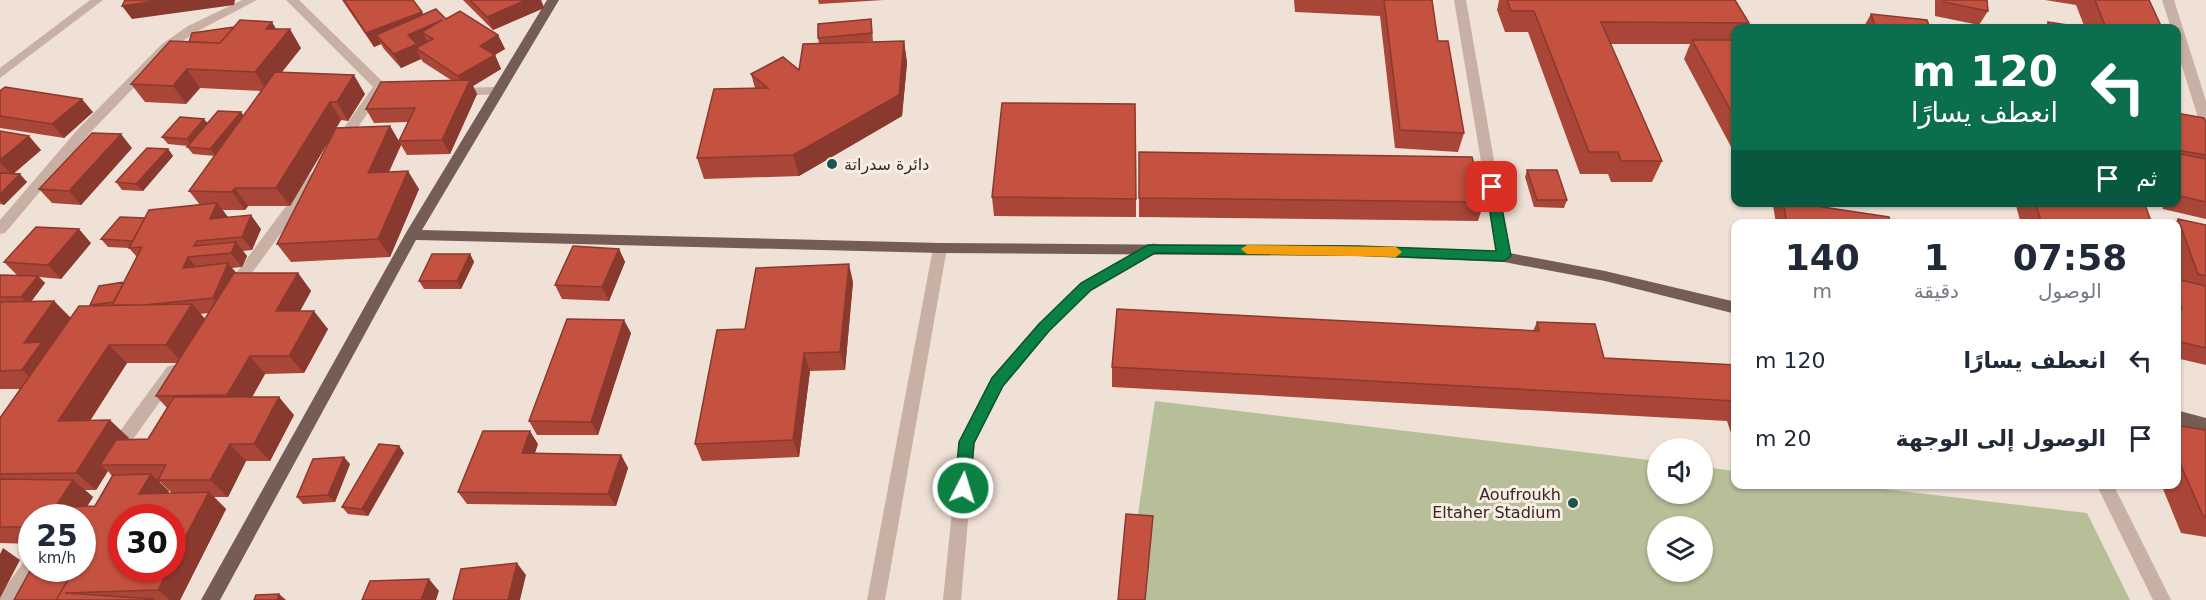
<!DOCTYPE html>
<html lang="ar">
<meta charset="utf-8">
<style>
:root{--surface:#fff;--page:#f2f2f3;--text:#1f2937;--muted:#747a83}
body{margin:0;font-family:"DejaVu Sans","Noto Sans Arabic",sans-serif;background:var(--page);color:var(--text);direction:rtl;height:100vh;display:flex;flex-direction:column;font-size:22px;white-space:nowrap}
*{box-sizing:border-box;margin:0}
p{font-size:20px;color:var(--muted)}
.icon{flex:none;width:33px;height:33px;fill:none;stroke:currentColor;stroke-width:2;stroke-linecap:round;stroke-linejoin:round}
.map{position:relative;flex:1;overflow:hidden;direction:ltr}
.drawer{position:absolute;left:1731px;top:219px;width:450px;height:270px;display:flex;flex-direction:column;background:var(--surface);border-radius:12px;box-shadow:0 2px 4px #0004;direction:rtl}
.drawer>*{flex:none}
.banner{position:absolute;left:1731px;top:24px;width:450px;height:183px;border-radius:12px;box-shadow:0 2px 4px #0004;direction:rtl;background:#0b6e4f;color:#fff;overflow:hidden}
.fabs{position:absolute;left:1647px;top:438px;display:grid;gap:12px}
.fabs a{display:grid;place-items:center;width:66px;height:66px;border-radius:50%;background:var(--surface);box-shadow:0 2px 4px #0004;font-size:30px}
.speed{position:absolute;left:18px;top:504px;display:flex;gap:12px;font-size:30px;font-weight:700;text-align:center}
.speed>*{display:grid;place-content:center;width:78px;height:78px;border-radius:50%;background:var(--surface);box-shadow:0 2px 4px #0004;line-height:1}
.speed small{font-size:15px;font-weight:400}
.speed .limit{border:9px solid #d22;background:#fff;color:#111}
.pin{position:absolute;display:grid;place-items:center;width:51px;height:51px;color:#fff;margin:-26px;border-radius:12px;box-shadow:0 3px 9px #0006}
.me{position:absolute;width:66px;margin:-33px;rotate:5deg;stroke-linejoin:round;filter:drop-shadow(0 0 4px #0008)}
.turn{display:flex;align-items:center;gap:21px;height:126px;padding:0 24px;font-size:27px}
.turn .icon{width:78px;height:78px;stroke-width:2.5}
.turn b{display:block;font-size:42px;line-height:51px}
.then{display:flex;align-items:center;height:57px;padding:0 24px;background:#0003;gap:12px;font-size:22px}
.eta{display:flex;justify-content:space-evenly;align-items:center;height:102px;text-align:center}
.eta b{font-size:36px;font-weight:800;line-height:42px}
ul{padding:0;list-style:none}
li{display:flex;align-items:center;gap:18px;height:78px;padding:0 24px}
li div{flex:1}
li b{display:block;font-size:22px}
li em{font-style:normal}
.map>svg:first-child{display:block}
.green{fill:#b6bf98;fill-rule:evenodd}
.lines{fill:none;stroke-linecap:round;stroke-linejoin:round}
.minor{fill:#c8b0a4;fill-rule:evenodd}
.major{fill:#755d56;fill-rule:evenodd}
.wall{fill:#a94638;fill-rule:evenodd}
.shaded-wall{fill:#8a392e}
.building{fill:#c55141;stroke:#8a392e;stroke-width:1.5}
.route{fill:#0b8043;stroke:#07532c;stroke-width:1.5}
.slow{fill:#f59e0b}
.poi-dot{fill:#1c5451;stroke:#f8ece3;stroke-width:2}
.labels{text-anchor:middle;stroke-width:6;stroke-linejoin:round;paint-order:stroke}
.poi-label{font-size:16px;fill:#332825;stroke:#f8ece3;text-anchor:start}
</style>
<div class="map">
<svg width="2206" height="600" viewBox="0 0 2206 600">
<rect width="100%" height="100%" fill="#f0e1d7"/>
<!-- green -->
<path class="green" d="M1155 401 1657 461 1658 494H1702L1703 467 1735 471 1736 484 1850 485 2087 513 2130 600H1125ZM1658 526H1702V572H1658Z"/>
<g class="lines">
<!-- minor -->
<path class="minor" d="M90 0H103L0 78V68Z
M242 0H257L196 32 170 50 88 135 5 233 0 234V220L78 129 162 44 188 26Z
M286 0H299L384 83 392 85 394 88 392 91H383L345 146H335L333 143 373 87Z
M1454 0H1466L1511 257 1504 262 1497 257Z
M2162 0H2174L2206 101V125L2199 121 2176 47V28H2171Z
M496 87 502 91 501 94 457 96 451 92 457 88Z
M315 172 320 174 322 177 320 180 238 292H228L226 288 228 284 310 174Z
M940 243 947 248 885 600H867L933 248Z
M1153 243 1158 244 1160 248 1158 252 1091 291 1049 331 1003 386 975 442 961 600H943L959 442 991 378 1039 323 1081 283Z
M173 365 179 367 181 371 179 375 121 456 115 458 109 456 107 451 109 446 167 367Z
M2096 484H2113L2171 600H2153Z
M32 557V568H39L17 600H0V594L26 559Z"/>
<!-- major -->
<path class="major" d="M547 0H559L422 230 940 243 1357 246 1504 252 1605 271 1736 302V314L1605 281 1504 262 1357 256 940 253 416 240 220 600H201L407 231Z
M2176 410 2206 418V432L2176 424Z"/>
</g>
<!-- wall -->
<path class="wall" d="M342 0H413L423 14 446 19 498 35 505 49 495 55 501 69 473 86 477 94 450 154 407 155 401 145 389 172 419 189 390 257 291 262 277 244 335 131 290 206H248L245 210H223L228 218 261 229 252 250 243 251 247 256 242 267 232 268 237 273H298L311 291 300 311 328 329 304 373 265 374 252 397 294 415 270 461H246L228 497H214L226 509 180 600H14L82 568V518H32V544L0 543V417L20 389H0V275L18 276 4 262 91 243 61 279 39 277 45 283 31 302 54 301 70 318 91 305 124 282 137 257 129 248 108 247 101 239 145 218 200 205 189 191 215 156 193 154 187 147 188 146 168 144 162 137 241 112 244 116 262 91 200 88 186 104 145 102 131 84 189 42 276 29 301 48 281 73 365 94 348 121 341 120 336 128 390 126 399 141 408 122 374 123 366 109 451 80 423 62 421 59 401 68 384 49 381 44 374 47ZM209 313 205 319 200 314ZM127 363H177L156 396 167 408 148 439H128L129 438 90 421ZM108 471 112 476 95 506H87L93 497 85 490H96ZM159 482H160L172 493H168L169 491Z
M463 0H541L544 8 493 30Z
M818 0H884L819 4Z
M1294 0H1432L1438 41 1464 133 1458 152 1395 148 1380 16 1295 12Z
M1499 0H1735L1749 23 1746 28H1736V156L1684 59 1690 44H1610L1662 161 1652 182H1611L1608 174H1580L1528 32H1505L1497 10Z
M1935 0H1987L1988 11 1979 25 1935 16Z
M2045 0H2149L2162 28H2044L2048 22 2085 28 2076 5Z
M1871 14 1930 28H1863Z
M871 19 873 41 852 43 904 41 907 63 902 116 799 176 704 179 697 158 755 88 751 74 799 70 819 44 818 38Z
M0 91 93 112 64 138 0 128Z
M2176 113 2206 122V219L2163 209 2161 202H2176Z
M0 131 41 150 13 174 27 182 4 205 0 204Z
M132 148 81 205 52 203 39 189Z
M168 149 173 156 143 191 122 190 116 182Z
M1139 152 1484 202 1478 221 1139 217Z
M1527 170 1567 200 1564 208 1534 207 1525 177Z
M992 197 1136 199V217L994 216Z
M1774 202H1816V206L1891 224H1776L1773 205Z
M2015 202H2144L2152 224H2021Z
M2178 219 2206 225V365L2176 358V279L2181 280 2176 266V224H2174Z
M619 249 625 262 609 301 562 299 555 285Z
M470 254 474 262 461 289H424L419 281Z
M853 282 845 370 810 371 799 457 702 461 695 444 745 329Z
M1537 322 1604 358 1736 365V439H1733L1727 421 1112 387V367L1533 331Z
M631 333 598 435H537L529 421Z
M2176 425 2206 430V537L2181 533 2161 484H2176Z
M538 444 535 453 621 455 628 468 616 506 467 504 458 492Z
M399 446 404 453 368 516 348 514 342 507Z
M350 464 335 502 303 504 297 497Z"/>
<!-- shaded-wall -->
<path class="shaded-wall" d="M162 0H235L234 5 132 19 122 6Z
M526 0H541L544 8 493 30 487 17Z
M422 12 429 25 376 35 381 44 374 47 366 33Z
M442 20 433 39 422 32 428 43 416 48 421 59 401 68 394 54 408 35Z
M272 22 282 39 290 29 301 48 267 91 255 72 266 29Z
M498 35 505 49 487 59 480 46Z
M904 41 907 63 902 116 799 176 793 155Z
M495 55 501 69 473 86 477 94 450 154 442 140 465 90 458 76Z
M187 69 200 88 186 104 173 86Z
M354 75 365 94 348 121 337 102Z
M82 99 93 112 64 138 52 124Z
M330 102 341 120 290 206 276 188Z
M241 112 246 120 216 156 210 149Z
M204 119 210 126 192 146 187 139Z
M390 126 401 145 380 191 368 173Z
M121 134 132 148 81 205 69 191Z
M29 136 41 150 12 175 0 163V160Z
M168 149 173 156 143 191 136 184Z
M408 171 419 189 390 257 378 239Z
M20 174 27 182 4 205 0 200V194Z
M235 188 248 206 245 210 232 192Z
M217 203 228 217 221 233 210 219Z
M251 215 261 229 252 250 242 237Z
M79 229 91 243 61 279 48 265Z
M236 242 247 256 242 267 231 253Z
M619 249 625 262 609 301 602 287Z
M470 254 474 262 461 289 457 281Z
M188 257 199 271 183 268Z
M228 263 239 277 224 312 213 298Z
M849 264 853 282 845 370 840 352Z
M298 273 311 291 290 329 276 311Z
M38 276 45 283 29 304 21 297Z
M54 301 72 319 41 388 22 370 24 343Z
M192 304 208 322 183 363 166 345Z
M314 311 328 329 304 373 289 356Z
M624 320 631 333 598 435 591 422Z
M109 345 127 363 78 439 58 421Z
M804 353 810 371 799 457 793 440Z
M250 356 265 374 243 413 227 395Z
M279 397 294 415 270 461 254 444Z
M110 420 129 438 112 465H100L108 471 96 490 76 473Z
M530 431 538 444 530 466 522 453Z
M230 444 246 461 228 497 210 480Z
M399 446 404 453 368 516 362 509Z
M621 455 628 468 616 506 608 494Z
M344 457 350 464 335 502 328 495Z
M151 474 169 491 158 510 139 494Z
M73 480 93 497 80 518H48Z
M209 492 226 509 180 600H170L158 590 169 568H172V562Z
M3 548 20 560 0 598V554Z
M517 563 526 575 520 600H508Z
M429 579 439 591 436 600H421Z
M279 594 286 600H277Z"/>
<!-- building -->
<path class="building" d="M125 0H162L122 6Z
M344 0H413L422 12 366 33Z
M470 0H526L487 17Z
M1384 0H1432L1438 41H1448L1464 133 1400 130Z
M1507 0H1735L1749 23 1601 22 1662 161H1621L1618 152H1589L1534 11H1511Z
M1944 0H1987L1988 11 1944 2Z
M2095 0H2149L2162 28H2106Z
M436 9 446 19 460 11 498 35 480 46 495 55 458 76 416 48 433 39 422 32 442 20 408 35 417 44 394 54 376 35Z
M1871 14 1927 20 1930 28H1876Z
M871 19 872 33 818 38V24Z
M240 20 272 22 266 29H290L255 72 187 69 173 86 131 84 170 41 220 43Z
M2048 22 2087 28H2050Z
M234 27 220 43 189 42 192 33Z
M1692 40H1736V120Z
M904 41 899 95 793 155 697 158 714 89 768 88 751 74 783 57 799 70 803 44Z
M2176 63 2180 72 2176 71Z
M275 72 354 75 337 102H330L276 188H235L232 192 189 191Z
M470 80 442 140 399 141 415 108 366 109 381 82Z
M5 87 82 99 52 124 0 116V91Z
M1002 103 1135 104 1136 199 992 197Z
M218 111 241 112 210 149 187 147Z
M2176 113 2204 118 2206 122V155L2176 150Z
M180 117 204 119 187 139 162 137Z
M390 126 368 173 408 171 378 239 277 244 336 128Z
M0 131 29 136 0 160Z
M92 133 121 134 69 191 39 189Z
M147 148 168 149 136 184 116 182Z
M1139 152 1472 157 1484 202 1139 198Z
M2176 153 2206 159V202L2176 195Z
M1527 170H1557L1567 200H1537Z
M0 173 20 174 0 194Z
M1783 202H1816V206L1889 217 1891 224H1787Z
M2035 202H2144L2152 224H2042Z
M217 203 210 219 251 215 242 237 197 241 194 246 236 242 231 253 188 257 183 268 228 263 213 298 144 305H112L142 247 129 248 149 210Z
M120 217 145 218 133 241 101 239Z
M2178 219 2206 225V276L2198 274Z
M36 227 79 229 48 265 4 262Z
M573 246 619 249 602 287 555 285Z
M432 254H470L457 281H419Z
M849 264 840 352 804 353 793 440 695 444 717 330 745 329 756 268Z
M234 273H298L276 311H314L289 356H250L227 395 156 396Z
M0 275 38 276 21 297H0Z
M2176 279 2206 286V348L2176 341V308L2182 309 2176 289Z
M124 282 114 302 90 305 99 286Z
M54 301 24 343 42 342 22 370 0 371V302Z
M192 304 166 345H109L58 421 110 420 76 473 0 474V418L79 306Z
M1117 309 1539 331 1537 322 1595 324 1604 358 1736 365V401L1112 367Z
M567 319 624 320 591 422 529 421Z
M174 397H279L254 444H230L210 480H158L166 465H100L116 440 148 439Z
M2176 425 2206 430V517L2203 516 2176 454Z
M483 431H530L522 453 621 455 608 494 458 492Z
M379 444 399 446 362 509 342 507Z
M344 457 328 495 297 497 313 459Z
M151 474 139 494 209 492 172 562V518H122V568H169L158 590 65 593 153 599 152 600H56L75 568H82V556L93 538 82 539V518H58L65 507 95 506 113 475Z
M0 479 73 480 48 518H32V527H0Z
M1126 514 1153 516 1145 600H1118Z
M89 545 82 556V546Z
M517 563 508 600H453L461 569Z
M32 567V568H75L56 600H14Z
M429 579 421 600H362L370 581Z
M279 594 277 600H254L256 595Z"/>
<!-- route -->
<path class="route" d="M1492 182 1498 187 1511 256 1504 261 1357 255 1155 253 1091 290 1049 331 1003 386 974 443 970 488 968 492H957L955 488 959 442 992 378 1039 324 1081 283 1148 245 1357 246 1496 251 1486 187Z"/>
<!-- slow -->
<path class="slow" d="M1247 245 1396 247 1402 252 1396 257 1247 254 1241 249Z"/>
<!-- markers -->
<g class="poi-dot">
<circle cx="832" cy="164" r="6"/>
<circle cx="1573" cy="503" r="6"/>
</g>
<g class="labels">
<!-- poi labels -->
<g class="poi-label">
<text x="844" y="170">دائرة سدراتة</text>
<text x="1561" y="500" text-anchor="end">Aoufroukh<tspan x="1561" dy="18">Eltaher Stadium</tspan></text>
</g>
</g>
</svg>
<div class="fabs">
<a><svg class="icon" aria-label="sound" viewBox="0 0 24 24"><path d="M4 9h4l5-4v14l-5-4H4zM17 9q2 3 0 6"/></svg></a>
<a><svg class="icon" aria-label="layers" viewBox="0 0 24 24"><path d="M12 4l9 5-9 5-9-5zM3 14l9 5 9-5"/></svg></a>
</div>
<div class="speed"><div>25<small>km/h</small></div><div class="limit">30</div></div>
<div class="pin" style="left:1492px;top:187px;background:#d93025"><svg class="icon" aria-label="arrive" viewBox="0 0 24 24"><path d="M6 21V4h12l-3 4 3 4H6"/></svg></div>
<svg class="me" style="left:963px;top:488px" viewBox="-20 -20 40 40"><circle r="17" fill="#0b8043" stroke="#fff" stroke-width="3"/><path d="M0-11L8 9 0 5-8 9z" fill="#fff"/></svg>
<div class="banner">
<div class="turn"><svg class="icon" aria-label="left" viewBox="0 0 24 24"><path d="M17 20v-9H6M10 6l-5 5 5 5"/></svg><div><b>120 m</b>انعطف يسارًا</div></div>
<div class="then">ثم<svg class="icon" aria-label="arrive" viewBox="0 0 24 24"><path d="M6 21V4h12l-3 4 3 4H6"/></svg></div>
</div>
<section class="drawer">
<div class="eta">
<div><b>07:58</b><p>الوصول</p></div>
<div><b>1</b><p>دقيقة</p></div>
<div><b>140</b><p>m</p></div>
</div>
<ul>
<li><svg class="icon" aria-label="left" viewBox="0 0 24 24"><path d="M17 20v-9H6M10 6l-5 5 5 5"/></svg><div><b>انعطف يسارًا</b></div><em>120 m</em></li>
<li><svg class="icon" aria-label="arrive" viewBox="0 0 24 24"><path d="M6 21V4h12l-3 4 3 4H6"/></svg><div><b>الوصول إلى الوجهة</b></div><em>20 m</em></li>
</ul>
</section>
</div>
